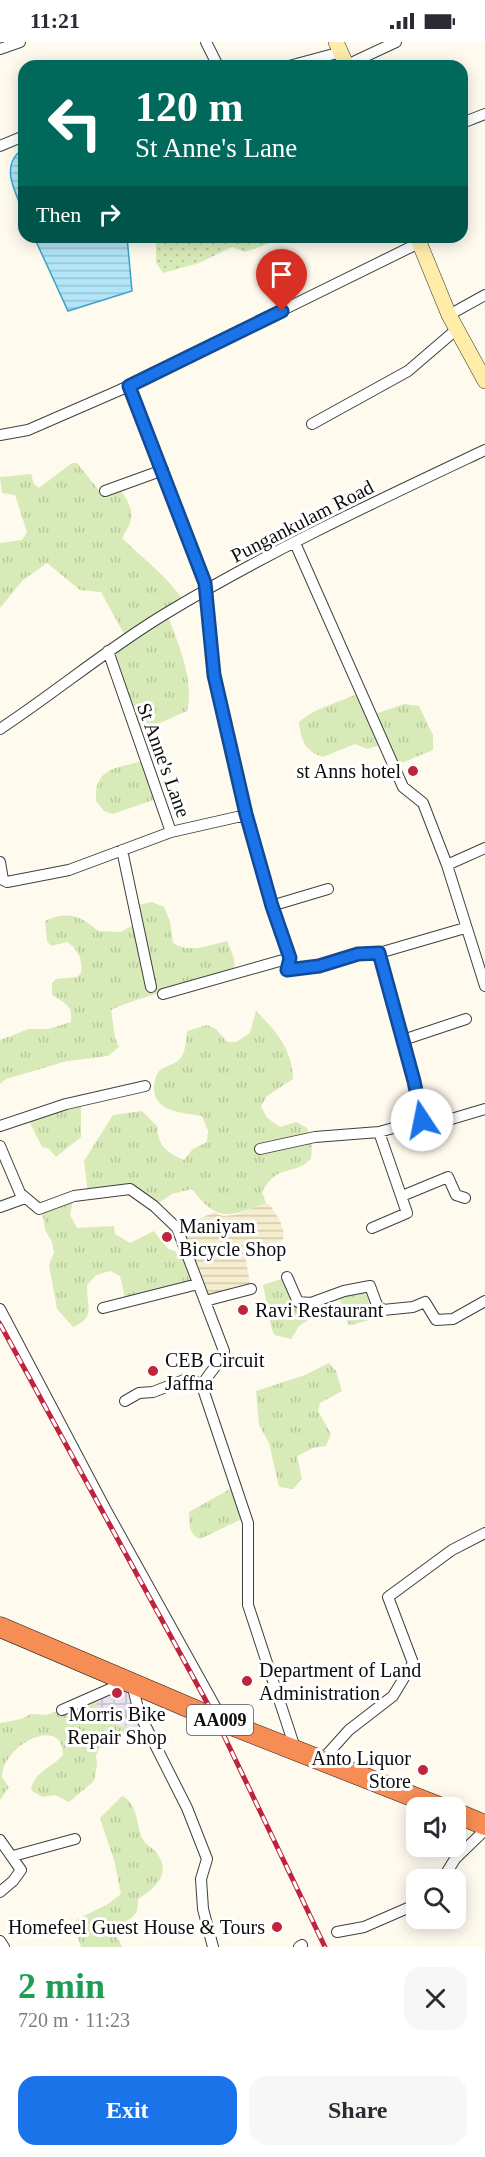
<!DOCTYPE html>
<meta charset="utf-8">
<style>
:root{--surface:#fff;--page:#f7f7f7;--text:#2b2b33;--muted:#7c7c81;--accent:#1a73e8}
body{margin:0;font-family:"Times New Roman",serif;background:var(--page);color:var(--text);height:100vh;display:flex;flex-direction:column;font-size:22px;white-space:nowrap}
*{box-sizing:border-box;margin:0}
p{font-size:20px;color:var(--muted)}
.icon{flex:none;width:33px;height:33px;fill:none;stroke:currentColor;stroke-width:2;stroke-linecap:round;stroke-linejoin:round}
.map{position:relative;height:1905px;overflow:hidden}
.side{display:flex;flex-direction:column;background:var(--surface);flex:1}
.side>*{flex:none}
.guide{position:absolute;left:18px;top:18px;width:450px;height:183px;border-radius:18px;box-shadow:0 3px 15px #0003;background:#00695c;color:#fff;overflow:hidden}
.controls{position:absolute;left:406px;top:1755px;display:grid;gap:12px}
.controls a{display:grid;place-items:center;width:60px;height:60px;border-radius:12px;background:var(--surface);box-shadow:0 3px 15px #0003;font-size:30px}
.pin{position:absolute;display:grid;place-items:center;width:51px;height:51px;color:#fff;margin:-62px -26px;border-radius:50% 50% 50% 0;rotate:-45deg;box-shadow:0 0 6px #0007}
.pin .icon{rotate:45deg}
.me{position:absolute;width:66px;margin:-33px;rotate:349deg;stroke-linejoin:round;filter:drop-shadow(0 0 4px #0008)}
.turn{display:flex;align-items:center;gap:21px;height:126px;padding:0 18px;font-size:27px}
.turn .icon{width:78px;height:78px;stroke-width:2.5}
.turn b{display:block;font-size:42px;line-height:51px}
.then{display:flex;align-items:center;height:57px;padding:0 18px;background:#0003;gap:12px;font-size:22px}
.round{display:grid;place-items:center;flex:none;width:63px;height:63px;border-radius:18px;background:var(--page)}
.head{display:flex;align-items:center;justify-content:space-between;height:102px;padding:0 18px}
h1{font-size:36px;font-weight:800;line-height:45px;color:#1e9e55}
.cta{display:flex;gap:12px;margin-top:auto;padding:12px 18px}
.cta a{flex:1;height:69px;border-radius:18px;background:var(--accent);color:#fff;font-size:24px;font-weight:800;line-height:69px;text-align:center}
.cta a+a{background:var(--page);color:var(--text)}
.status{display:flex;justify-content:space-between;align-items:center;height:42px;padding:0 30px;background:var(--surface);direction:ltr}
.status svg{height:16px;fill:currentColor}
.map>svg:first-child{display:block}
.industrial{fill:url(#industrial-grid)}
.farmland{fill:url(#farmland-rules)}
.grass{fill:url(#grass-tufts)}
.park{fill:url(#park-dots)}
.water{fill:url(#water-rules);stroke:#38a3cf;stroke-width:1.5}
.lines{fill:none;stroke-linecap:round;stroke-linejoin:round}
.street-casing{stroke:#404040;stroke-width:12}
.secondary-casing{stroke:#2f2f2f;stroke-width:16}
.highway-casing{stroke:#1e1e1e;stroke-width:21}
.street{stroke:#fff;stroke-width:10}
.secondary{stroke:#ffeca9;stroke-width:15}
.highway{stroke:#f68d55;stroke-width:20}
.rail-casing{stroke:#bf243c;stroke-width:5}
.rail{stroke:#fff;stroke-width:3;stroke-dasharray:9;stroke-linecap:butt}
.route-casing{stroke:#114b97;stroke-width:15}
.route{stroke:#1a73e8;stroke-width:10}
.poi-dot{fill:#bf243c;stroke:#fff;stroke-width:2}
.labels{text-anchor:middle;stroke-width:6;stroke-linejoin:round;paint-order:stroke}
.shield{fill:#fff;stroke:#565656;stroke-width:1.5}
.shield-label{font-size:18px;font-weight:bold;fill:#0d0d0d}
.street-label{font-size:20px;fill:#0d0d0d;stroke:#fff}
.poi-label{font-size:20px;fill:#0d0d0d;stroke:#fff;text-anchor:start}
</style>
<div class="status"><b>11:21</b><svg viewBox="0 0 49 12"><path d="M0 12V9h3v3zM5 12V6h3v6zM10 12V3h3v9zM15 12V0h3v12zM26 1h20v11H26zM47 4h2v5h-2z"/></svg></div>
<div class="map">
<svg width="485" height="1905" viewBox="0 0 485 1905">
<defs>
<pattern id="industrial-grid" width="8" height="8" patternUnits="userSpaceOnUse" patternTransform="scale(1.5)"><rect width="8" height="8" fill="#eae1ec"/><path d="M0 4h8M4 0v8" fill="none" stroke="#c8c0c9"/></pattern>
<pattern id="farmland-rules" width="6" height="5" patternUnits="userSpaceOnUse" patternTransform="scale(1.5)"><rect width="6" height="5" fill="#f5edce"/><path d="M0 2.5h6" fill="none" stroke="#d1cab0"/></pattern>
<pattern id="grass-tufts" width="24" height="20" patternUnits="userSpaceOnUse" patternTransform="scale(1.5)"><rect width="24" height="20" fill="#d7eab7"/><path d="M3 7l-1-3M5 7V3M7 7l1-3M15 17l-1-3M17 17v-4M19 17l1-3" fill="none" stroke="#b7c89c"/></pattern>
<pattern id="park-dots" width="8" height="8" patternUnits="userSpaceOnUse" patternTransform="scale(1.5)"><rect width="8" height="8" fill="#d7eab7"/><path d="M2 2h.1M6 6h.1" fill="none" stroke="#b7c89c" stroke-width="1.8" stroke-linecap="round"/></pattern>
<pattern id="water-rules" width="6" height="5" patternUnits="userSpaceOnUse" patternTransform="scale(1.5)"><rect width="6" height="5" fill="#b2e5f7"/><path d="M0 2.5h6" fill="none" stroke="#98c3d3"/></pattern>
</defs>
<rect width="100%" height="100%" fill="#fffaee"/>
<!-- industrial -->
<path class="industrial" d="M128 1639 143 1683 136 1685 115 1683 105 1678 99 1672 94 1653Z"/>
<!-- farmland -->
<path class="farmland" d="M266 1161 271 1164 280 1179 284 1191 283 1198 246 1209 245 1212 251 1247 205 1259 177 1186 215 1170 222 1174 235 1173Z"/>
<!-- grass -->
<path class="grass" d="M72 421H77L105 456 118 444C133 467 137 472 122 496 143 517 167 534 184 559L166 569C177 599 195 637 187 669L135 692 104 605 124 592 101 550 80 548 47 521 23 538 0 566V501L22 498 27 490 15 453 2 451 0 435 31 432 34 442 39 446Z
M361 650 372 673 404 662 419 664 433 693V708L394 724 384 702 367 707 355 702 323 715C305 709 301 699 299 680 318 664 339 661 361 650Z
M145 718 159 756 113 772 104 769 96 759C94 724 117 727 145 718Z
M152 860 164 865 170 879 173 901C189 912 210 903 227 899L234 916 235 932C194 944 150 950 111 968L115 996 119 1005 108 1014 67 1019 6 1037 0 1042V998L29 987H48L71 980C73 962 64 961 52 953V941L56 937 77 935 81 931C83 919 78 906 67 900L51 904 47 899 45 879C68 869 80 873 98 889L121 890 133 883 134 864Z
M256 969C277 990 292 1007 293 1037L267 1054 261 1064 267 1076 280 1085 296 1080 307 1086 312 1101 311 1117C292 1135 277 1121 262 1150L266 1161C229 1175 218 1181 192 1147L172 1152 154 1164 130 1147 88 1151 84 1119 113 1073 142 1069 158 1085C156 1103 169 1112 184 1118L193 1107 207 1100 208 1089 202 1074C183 1071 154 1070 154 1046 154 1042 155 1036 157 1032 162 1023 174 1024 180 1017 186 1009 186 999 187 989L207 983 216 987 227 1000H236L250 991Z
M81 1059V1095L56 1115 49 1107 42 1105 27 1075Z
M74 1154 70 1173 77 1186 114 1184 115 1192 130 1201 154 1189 168 1207 175 1209 181 1216 189 1221 198 1242 126 1260 120 1234 110 1229 96 1233 87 1243C86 1263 97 1275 73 1285L57 1267 49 1223 54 1211 52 1200 45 1188 44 1178 39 1167Z
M287 1235 298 1260 311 1261 307 1279 299 1284 291 1297 274 1293C268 1277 267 1260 263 1243Z
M370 1244 383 1268 377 1276 351 1283 348 1282 338 1251Z
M329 1321 336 1329 342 1349 320 1361 318 1369 331 1392 326 1404 313 1406 297 1414 302 1437 293 1447 279 1445 269 1401 259 1383 256 1349 305 1333Z
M237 1443 246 1475 200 1497C188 1492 189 1481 189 1470Z
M94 1653C102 1680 108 1684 136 1685L100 1705 96 1713 97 1724 94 1739 69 1760 55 1753 42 1755 31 1748C34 1729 52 1726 63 1713 63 1672 2 1703 2 1735L9 1745 0 1758V1681L21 1677 31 1672 47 1673Z
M122 1754C138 1761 136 1782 142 1796 144 1801 151 1805 155 1809 173 1830 157 1845 138 1857 139 1877 130 1875 116 1886L114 1889 122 1905H81L74 1883 76 1878 108 1862 121 1852 114 1818 100 1776Z"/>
<!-- park -->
<path class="park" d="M151 195H280L281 197 245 210 232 205 199 221 163 231 156 220V200Z"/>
<!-- water -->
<path class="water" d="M24 106V171C13 146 0 122 24 106Z
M34 195H127L132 249 68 269Z"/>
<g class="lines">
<defs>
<path id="street" d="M206 0 218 24
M0 7 20 0
M347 23 396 0
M289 24 341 10
M462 81 485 72
M0 104 24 94
M449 273 485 253
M129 344 205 541 214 633 246 773 271 864 290 916 287 928 319 924 358 912 379 911 465 886
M312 382 408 329 457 287
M0 393 28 388 120 348 419 201
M105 449 163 428
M295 501 403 745 423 761 447 823
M0 687C56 650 107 607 165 572 267 510 377 459 485 408
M171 790 246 773
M485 806 447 823 485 944
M122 808 151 945
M0 820 3 838 7 840 69 828 171 790 108 609
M271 864 328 847
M379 911 414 1039 422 1078
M163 952 290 916
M403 998 466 977
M0 1084 66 1062 145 1044
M0 1104 20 1151 39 1167 74 1154 130 1147 154 1164 177 1186 224 1309C220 1322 208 1331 202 1344L248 1481V1563L295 1706
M260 1107 315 1095 379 1090 422 1078H448L485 1067
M402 1154 448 1135 456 1153 465 1156
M0 1165 25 1156
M372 1186 407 1171 379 1090
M287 1235 298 1260 311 1261 344 1249 370 1244 377 1263 383 1268 413 1265 425 1260 436 1278 453 1277 485 1259
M205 1259 251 1247
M103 1266 198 1242
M0 1267 106 1468 222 1677
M125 1359 139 1351 153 1350 184 1338H193L202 1344
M132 1641 139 1671 187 1766 207 1817 201 1837 203 1867 213 1905
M62 1668 128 1639
M322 1718 349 1688 393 1654 413 1621 388 1555 452 1508 485 1491
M0 1798 21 1828 13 1839 0 1850
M13 1814 75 1797
M442 1838 455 1817 485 1788
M337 1890 364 1885 417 1862
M0 1899 4 1905
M299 1905 302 1903"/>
<path id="secondary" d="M336 0 347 24
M417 195 449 273 485 339"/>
<path id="highway" d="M0 1585 216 1677 442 1766
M456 1771 485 1783"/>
</defs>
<!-- street casing -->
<use href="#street" class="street-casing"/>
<!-- secondary casing -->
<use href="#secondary" class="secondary-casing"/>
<!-- highway casing -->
<use href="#highway" class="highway-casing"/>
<!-- street -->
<use href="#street" class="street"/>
<!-- secondary -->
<use href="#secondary" class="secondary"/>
<!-- highway -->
<use href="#highway" class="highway"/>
<defs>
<path id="rail" d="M0 1282 216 1677 325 1905"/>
</defs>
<!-- rail casing -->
<use href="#rail" class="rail-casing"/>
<!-- rail -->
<use href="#rail" class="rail"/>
</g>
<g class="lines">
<defs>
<path id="route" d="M282 269 129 344 205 541 214 633 246 772 272 864 290 916 287 928 319 924 358 912 379 911 414 1039 422 1078"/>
</defs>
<!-- route casing -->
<use href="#route" class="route-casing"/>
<!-- route -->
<use href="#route" class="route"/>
</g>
<!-- markers -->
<g class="poi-dot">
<circle cx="413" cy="729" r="6"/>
<circle cx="167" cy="1195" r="6"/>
<circle cx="243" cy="1268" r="6"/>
<circle cx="153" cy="1329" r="6"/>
<circle cx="247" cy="1639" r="6"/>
<circle cx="117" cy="1651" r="6"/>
<circle cx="423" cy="1728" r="6"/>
<circle cx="277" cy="1885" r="6"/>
</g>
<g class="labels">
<!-- shield labels -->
<rect class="shield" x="187" y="1663" width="66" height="30" rx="4.5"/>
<g class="shield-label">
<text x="220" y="1684">AA009</text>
</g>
<!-- street labels -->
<g class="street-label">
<text transform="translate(302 479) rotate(-27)" y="7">Pungankulam Road</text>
<text transform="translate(164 718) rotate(70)" y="7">St Anne's Lane</text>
</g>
<!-- poi labels -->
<g class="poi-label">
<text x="401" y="736" text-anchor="end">st Anns hotel</text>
<text x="179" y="1191">Maniyam<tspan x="179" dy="23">Bicycle Shop</tspan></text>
<text x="255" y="1275">Ravi Restaurant</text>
<text x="165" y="1325">CEB Circuit<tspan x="165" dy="23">Jaffna</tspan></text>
<text x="259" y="1635">Department of Land<tspan x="259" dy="23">Administration</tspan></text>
<text x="117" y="1679" text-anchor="middle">Morris Bike<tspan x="117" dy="23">Repair Shop</tspan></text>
<text x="411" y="1723" text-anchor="end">Anto Liquor<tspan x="411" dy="23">Store</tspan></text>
<text x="265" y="1892" text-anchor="end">Homefeel Guest House &amp; Tours</text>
</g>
</g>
</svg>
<div class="controls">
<a><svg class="icon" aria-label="sound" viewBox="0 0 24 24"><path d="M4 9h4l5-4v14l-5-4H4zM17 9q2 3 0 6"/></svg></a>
<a><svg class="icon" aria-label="search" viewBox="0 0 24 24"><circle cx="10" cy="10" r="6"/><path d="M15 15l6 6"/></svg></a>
</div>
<div class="pin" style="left:282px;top:269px;background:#d93025"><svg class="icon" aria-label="arrive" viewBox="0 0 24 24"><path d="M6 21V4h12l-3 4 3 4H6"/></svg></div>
<svg class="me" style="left:422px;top:1078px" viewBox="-20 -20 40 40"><circle r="19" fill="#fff"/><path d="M0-13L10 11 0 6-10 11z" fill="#1a73e8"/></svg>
<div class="guide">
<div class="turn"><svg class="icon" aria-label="left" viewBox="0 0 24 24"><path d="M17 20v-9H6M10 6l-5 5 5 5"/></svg><div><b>120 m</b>St Anne's Lane</div></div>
<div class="then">Then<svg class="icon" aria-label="right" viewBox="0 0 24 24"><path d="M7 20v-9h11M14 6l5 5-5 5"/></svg></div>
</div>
</div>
<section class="side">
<div class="head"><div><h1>2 min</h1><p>720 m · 11:23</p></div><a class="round"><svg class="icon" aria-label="close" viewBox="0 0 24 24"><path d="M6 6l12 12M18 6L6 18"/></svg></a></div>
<div class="cta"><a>Exit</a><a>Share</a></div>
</section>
